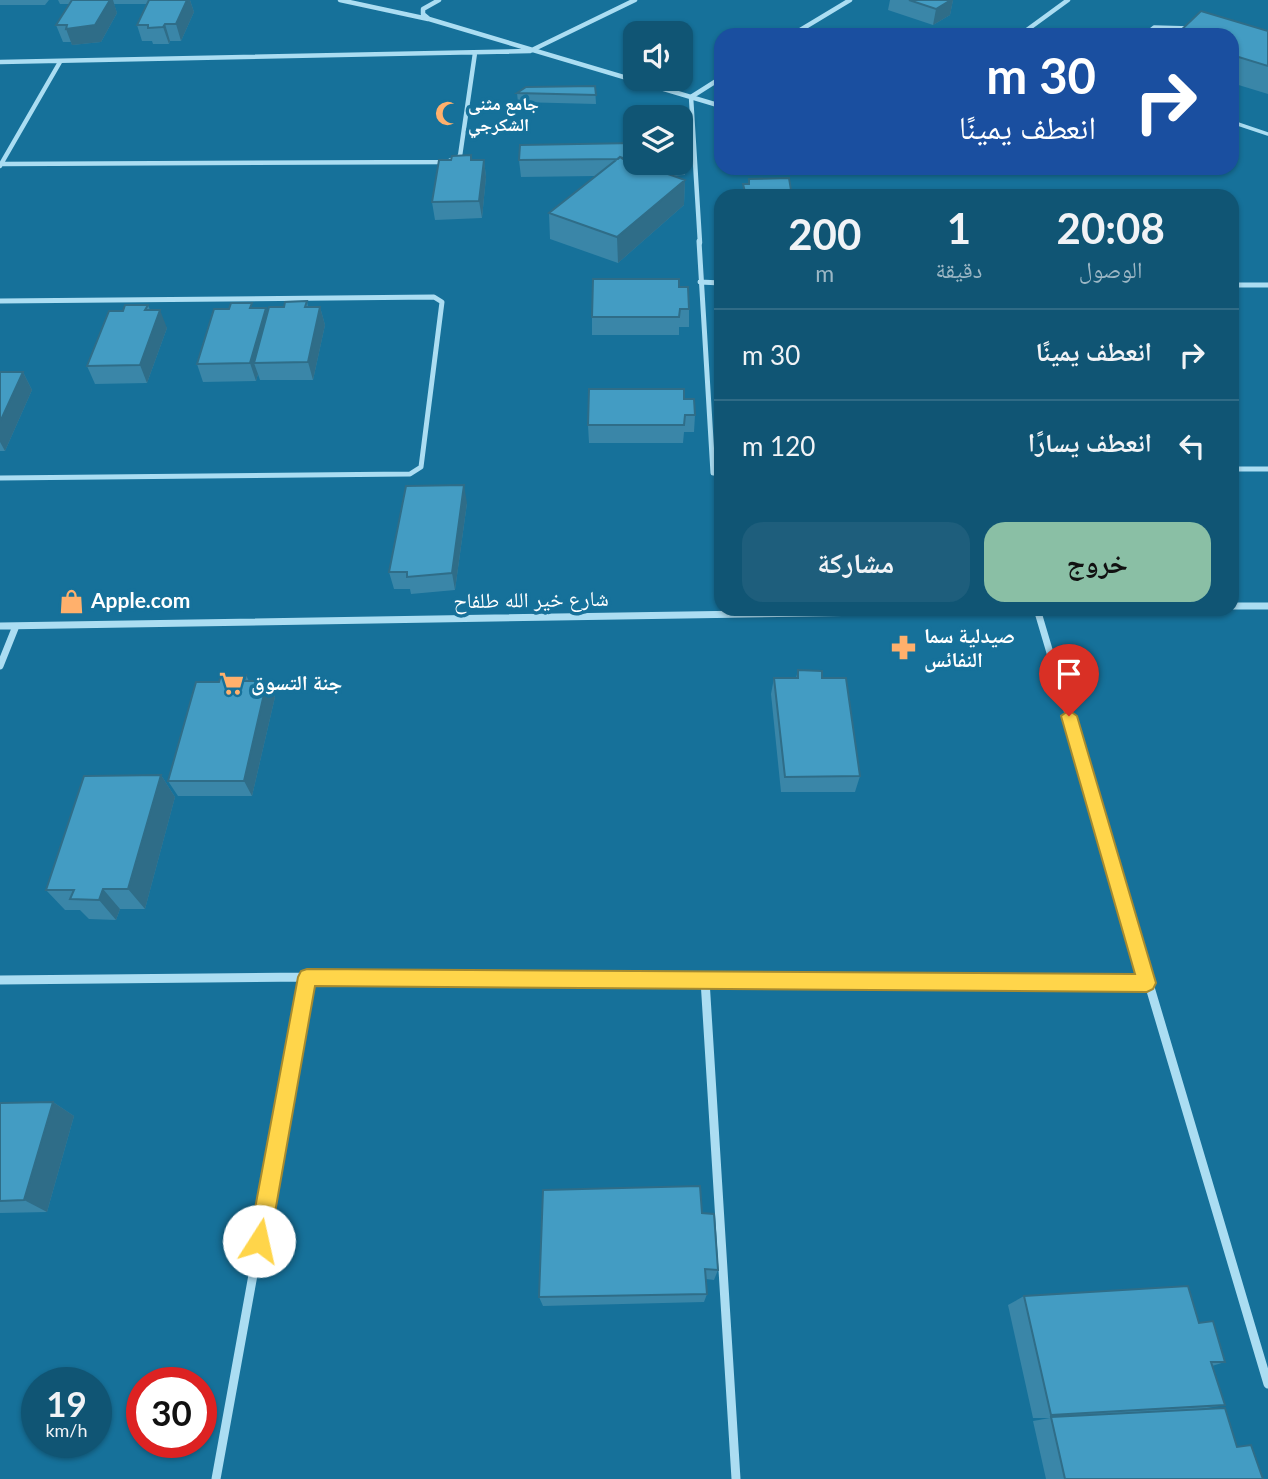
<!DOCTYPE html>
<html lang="ar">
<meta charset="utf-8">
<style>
:root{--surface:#105574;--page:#1e5e7c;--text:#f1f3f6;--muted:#9cb7c5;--line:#306b86;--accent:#8abfa5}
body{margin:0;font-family:Lato,"Noto Naskh Arabic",sans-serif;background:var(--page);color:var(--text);direction:rtl;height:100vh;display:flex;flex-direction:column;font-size:26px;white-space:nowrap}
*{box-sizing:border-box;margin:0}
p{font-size:23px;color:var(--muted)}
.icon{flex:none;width:38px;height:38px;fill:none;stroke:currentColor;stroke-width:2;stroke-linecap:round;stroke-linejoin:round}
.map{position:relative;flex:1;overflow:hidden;direction:ltr}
.drawer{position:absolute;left:714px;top:189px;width:525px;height:427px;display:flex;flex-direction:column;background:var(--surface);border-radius:21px;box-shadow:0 2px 5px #0004;direction:rtl}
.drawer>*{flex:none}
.banner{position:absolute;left:714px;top:28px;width:525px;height:147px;border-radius:21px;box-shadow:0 2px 5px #0004;direction:rtl;background:#1a4fa0;color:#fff;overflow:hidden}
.tools{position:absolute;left:623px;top:21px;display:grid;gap:14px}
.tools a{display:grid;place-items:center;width:70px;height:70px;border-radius:14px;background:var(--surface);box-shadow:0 2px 5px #0004;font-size:35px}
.speed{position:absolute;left:21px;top:1367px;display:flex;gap:14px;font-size:35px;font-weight:700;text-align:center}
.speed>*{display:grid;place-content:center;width:91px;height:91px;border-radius:50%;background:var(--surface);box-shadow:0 2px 5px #0004;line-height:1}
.speed small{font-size:18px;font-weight:400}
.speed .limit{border:10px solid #d22;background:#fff;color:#111}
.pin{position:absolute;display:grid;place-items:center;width:60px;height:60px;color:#fff;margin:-72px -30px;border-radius:50% 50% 50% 0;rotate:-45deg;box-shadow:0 0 7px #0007}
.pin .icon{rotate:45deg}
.me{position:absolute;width:77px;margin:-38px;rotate:10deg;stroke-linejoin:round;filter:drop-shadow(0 0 5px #0008)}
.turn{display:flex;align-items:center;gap:24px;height:147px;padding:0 28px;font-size:32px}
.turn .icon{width:91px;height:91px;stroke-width:2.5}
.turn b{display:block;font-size:49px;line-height:60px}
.eta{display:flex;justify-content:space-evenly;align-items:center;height:119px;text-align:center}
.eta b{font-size:42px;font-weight:700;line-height:49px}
.button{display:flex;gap:14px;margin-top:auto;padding:14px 28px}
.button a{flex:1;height:80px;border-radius:21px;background:var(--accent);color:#111;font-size:28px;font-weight:700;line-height:80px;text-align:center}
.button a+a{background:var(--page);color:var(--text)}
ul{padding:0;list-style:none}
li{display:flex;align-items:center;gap:21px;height:91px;padding:0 28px;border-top:2px solid var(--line)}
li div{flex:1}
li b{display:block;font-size:26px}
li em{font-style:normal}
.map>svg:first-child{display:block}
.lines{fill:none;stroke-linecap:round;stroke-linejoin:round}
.service{stroke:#abddf2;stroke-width:3.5}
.minor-far3{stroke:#abddf2;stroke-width:4.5}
.minor-far2{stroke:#abddf2;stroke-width:5}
.minor-far1{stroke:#abddf2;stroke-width:7}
.minor{stroke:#abddf2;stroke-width:9}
.wall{fill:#3a86a8}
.shaded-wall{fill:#2f6d88}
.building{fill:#439cc3;stroke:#2f6d88;stroke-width:2}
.route{fill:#ffd54a;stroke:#a68a30;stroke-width:2}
.labels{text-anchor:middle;stroke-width:7;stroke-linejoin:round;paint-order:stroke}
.far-poi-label{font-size:18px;font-weight:bold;fill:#fff;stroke:#16719a;text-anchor:start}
.street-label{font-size:21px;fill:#fff;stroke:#16719a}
.poi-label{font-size:21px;font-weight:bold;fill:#fff;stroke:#16719a;text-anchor:start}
</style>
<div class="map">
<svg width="1268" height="1479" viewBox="0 0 1268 1479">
<rect width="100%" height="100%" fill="#16719a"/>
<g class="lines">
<!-- service -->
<path class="service" d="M1144 35 1154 27 1190 28
M1232 122 1268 134"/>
<!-- minor-far3 -->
<path class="minor-far3" d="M340 0 428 19
M439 0 423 9V14L429 19 721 106
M792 35 850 0
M1020 35 1068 0
M0 62 530 51 635 0
M2 164 447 162 460 156 475 53
M0 166 60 62
M700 243 691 97 721 78"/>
<!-- minor-far2 -->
<path class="minor-far2" d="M699 241 713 473H721
M700 282 721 283
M1232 285H1268
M0 301 434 297 442 302 421 467 410 474 0 478
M1232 469H1268"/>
<!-- minor-far1 -->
<path class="minor-far1" d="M1232 606H1268
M1037 609 1141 959
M0 626 1062 609
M0 666 16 626"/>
<!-- minor -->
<path class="minor" d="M1141 957 1268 1384
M0 980 307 977 1147 983
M705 980 736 1479
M216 1479 307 977"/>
</g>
<!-- wall -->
<path class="wall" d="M0 0H49L45 5H0Z
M58 0H190L194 12 181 41H170L169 44H153L152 41H142L137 25 147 4H114L117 13 101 42 72 45 71 42H63L56 25 70 4H60Z
M890 0H953L950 15 933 25 888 10Z
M1268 31V94L1232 83V35Z
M595 86 596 104 518 102 517 93Z
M635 143V163H681V143L686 158 685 175 673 176 685 180 684 205 618 263 550 239 549 213 595 176 521 177 519 160Z
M472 160H484L486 177 482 218 435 220 432 202Z
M743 184 792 196H743Z
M679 287 689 309V327H679V335H592V317Z
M307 301 308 307H320L325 325 313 380H260L258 374 256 381 203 382 197 364 254 308H266L267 314 284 307Z
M148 305 150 310 167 328 147 383 95 384 87 366 123 311Z
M0 372H23L32 390 5 451H0Z
M684 399 695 415 694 432H684L683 443H589L588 425Z
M467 503 455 590 411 594 410 589H394L389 572Z
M798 670 822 678 860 776 855 792H781L771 694 774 678H796Z
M246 675 249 681H267L275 697 252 796H178L168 781 219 682Z
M161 775 175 797 145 909H120L116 920 89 919 80 910H65L46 890Z
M53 1102 74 1116 47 1212 0 1213V1103Z
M702 1213 718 1270 714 1280 706 1279 707 1294 704 1302 543 1306 539 1297Z
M1024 1296 1199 1323 1225 1362 1212 1366 1225 1405 1201 1409 1237 1447 1263 1479H1046L1033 1421 1050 1418H1033L1008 1305Z"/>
<!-- shaded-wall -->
<path class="shaded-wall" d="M110 0H113L117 13 101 42 72 45 66 29Z
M187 0H190L194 12 181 41 176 24Z
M951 0H953L950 15 933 25 936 9Z
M165 24 170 41 169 44 163 27Z
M484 160 486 177 482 218 479 201Z
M685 180 684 205 618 263 617 237Z
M320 307 325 325 313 380 308 362Z
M266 308 271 326 254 363 258 374 256 381 250 363Z
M160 310 167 328 147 383 140 365Z
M23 372 32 390 5 451 0 442V422Z
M464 485 467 503 455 590 452 573Z
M267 681 275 697 252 796 244 781Z
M161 775 175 797 145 909 128 889Z
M103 889 120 909 116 920 99 900Z
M53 1102 74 1116 47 1212 24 1200Z"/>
<!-- building -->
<path class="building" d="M72 0H110L95 25 66 29 67 25H56Z
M149 0H187L176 24H165L163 27 148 28V25H137Z
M909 0H951L936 9Z
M1201 11 1268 31V66L1232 55V35H1176Z
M595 86 596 95 517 93 526 87Z
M635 143V158L623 159 620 157 618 159 519 160 520 145Z
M681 143H685L686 158H681Z
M471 155V160H484L479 201 432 202 439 160H451L452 156Z
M620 157 685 180 617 237 549 213Z
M789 178 792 196H751V192H745L743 184H749V179Z
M593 279H679V287H688L689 309H680L679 317H592Z
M307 301 305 307H320L308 362 254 363 269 307H284L285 302Z
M231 303H252L250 308H266L250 363 197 364 214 309H229Z
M125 305H148L145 310H160L140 365 87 366 109 311H123Z
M0 372H23L0 422Z
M589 389H684V399H694L695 415H685L684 425H588Z
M464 485 452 573 407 577V572H389L406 486Z
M798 670 822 671V678H846L860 776 785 777 774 678H798Z
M221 675H246L244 681H267L244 781H168L196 682H219Z
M161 775 128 889H103L99 900 70 899 74 890H46L84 776Z
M53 1102 24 1200 0 1201V1103Z
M700 1186 702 1213 714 1214 718 1270 705 1269 707 1294 539 1297 543 1190Z
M1188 1286 1199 1323 1213 1321 1225 1362H1211L1225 1405 1051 1415 1024 1296Z
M1225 1408 1237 1447 1251 1445 1263 1479H1065L1051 1417Z"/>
<!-- route -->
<path class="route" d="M1069 710 1077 716 1156 983 1153 989 1147 992 315 986 270 1241 267 1249 259 1252 252 1249 249 1241 298 977 301 971 307 969 1135 974 1061 716Z"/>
<!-- icons -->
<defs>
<symbol id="mosque-bare" viewBox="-9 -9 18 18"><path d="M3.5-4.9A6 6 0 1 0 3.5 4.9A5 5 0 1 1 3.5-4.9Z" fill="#ffb06c" stroke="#16719a" stroke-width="2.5" paint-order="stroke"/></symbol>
<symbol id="shop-bare" viewBox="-9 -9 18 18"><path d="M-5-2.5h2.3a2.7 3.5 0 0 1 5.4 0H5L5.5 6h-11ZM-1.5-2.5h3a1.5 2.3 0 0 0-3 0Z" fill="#ffb06c" stroke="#16719a" stroke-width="2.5" paint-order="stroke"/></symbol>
<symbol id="pharmacy-bare" viewBox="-9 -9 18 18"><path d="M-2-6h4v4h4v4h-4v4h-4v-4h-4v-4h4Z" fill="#ffb06c" stroke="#16719a" stroke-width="2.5" paint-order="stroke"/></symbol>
<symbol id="supermarket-bare" viewBox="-9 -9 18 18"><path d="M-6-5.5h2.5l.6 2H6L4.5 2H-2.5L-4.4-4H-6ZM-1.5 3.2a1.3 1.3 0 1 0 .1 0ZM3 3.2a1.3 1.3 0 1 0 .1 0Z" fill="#ffb06c" stroke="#16719a" stroke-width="2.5" paint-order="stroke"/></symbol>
</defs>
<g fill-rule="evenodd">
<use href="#mosque-bare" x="430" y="96" width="35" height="35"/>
<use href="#shop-bare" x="54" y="584" width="35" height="35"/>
<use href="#pharmacy-bare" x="886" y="630" width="35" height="35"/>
<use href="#supermarket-bare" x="214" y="666" width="35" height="35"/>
</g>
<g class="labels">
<!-- far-poi labels -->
<g class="far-poi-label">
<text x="468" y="110">جامع مثنى<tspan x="468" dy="21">الشكرجي</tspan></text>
</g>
<!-- street labels -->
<g class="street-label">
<text transform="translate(531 600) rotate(-1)" y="7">شارع خير الله طلفاح</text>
</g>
<!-- poi labels -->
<g class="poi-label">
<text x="91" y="608">Apple.com</text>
<text x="924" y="643">صيدلية سما<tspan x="924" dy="24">النفائس</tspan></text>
<text x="251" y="690">جنة التسوق</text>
</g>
</g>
</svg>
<div class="tools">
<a><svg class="icon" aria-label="sound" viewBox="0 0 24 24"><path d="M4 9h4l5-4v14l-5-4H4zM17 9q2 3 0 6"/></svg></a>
<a><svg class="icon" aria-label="layers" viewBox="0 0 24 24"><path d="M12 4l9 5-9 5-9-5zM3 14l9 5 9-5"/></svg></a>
</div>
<div class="speed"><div>19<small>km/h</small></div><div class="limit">30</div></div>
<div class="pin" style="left:1069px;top:716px;background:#d93025"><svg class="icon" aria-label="arrive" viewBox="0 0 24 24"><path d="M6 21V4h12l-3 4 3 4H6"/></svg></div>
<svg class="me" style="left:259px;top:1241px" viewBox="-20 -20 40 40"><circle r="19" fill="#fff"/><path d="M0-13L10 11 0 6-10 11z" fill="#ffd54a"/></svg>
<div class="banner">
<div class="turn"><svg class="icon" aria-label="right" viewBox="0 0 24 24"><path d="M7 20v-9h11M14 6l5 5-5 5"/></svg><div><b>30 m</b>انعطف يمينًا</div></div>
</div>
<section class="drawer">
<div class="eta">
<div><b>20:08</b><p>الوصول</p></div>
<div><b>1</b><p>دقيقة</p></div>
<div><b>200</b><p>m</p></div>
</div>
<ul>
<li><svg class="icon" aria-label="right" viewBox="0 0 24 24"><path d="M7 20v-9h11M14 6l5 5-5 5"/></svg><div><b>انعطف يمينًا</b></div><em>30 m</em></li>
<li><svg class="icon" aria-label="left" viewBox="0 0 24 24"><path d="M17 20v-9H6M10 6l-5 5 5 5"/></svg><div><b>انعطف يسارًا</b></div><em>120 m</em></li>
</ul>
<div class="button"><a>خروج</a><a>مشاركة</a></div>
</section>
</div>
